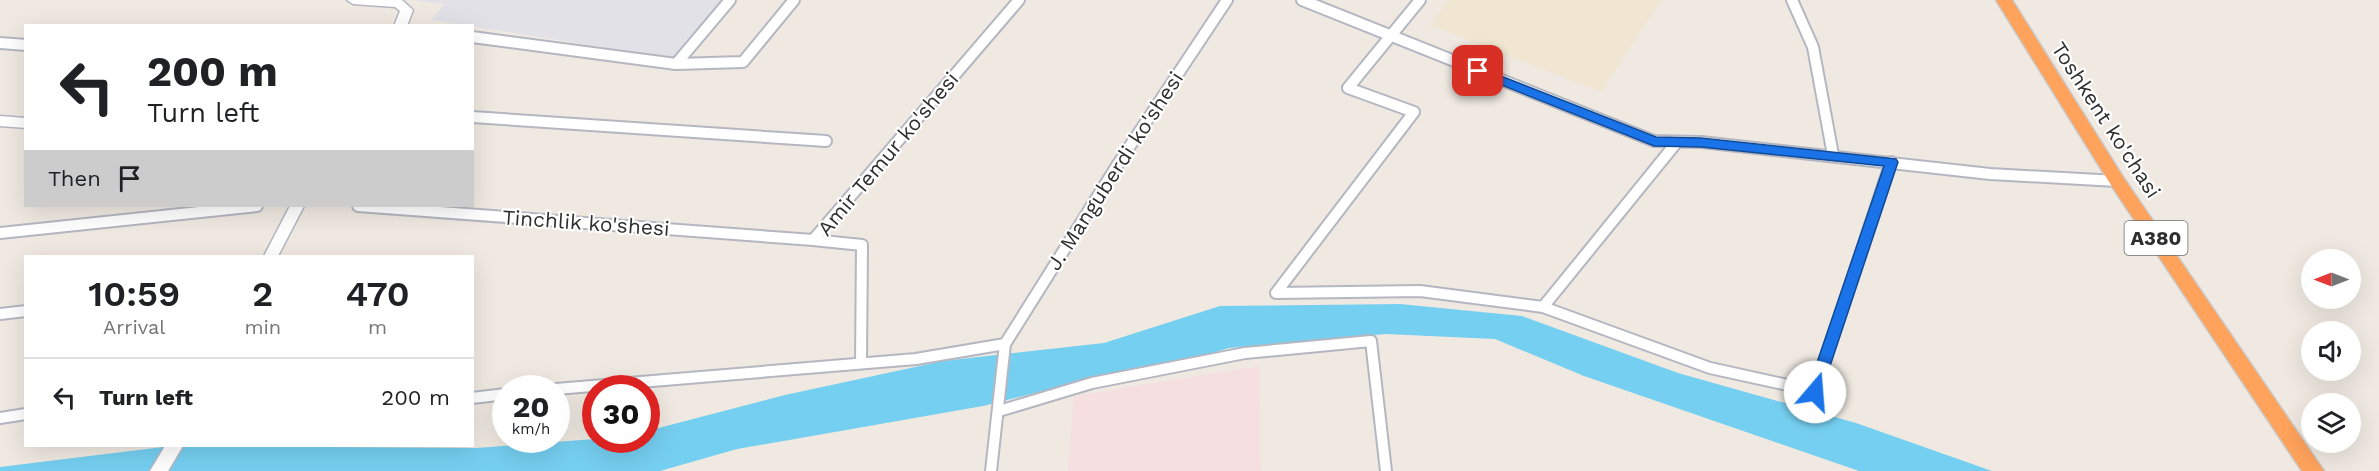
<!DOCTYPE html>
<style>
:root{--surface:#fff;--page:#f6f6f6;--text:#202124;--muted:#757577;--line:#e0e0e0}
body{margin:0;font-family:"Work Sans",sans-serif;background:var(--page);color:var(--text);height:100vh;display:flex;flex-direction:column;font-size:22px;white-space:nowrap}
*{box-sizing:border-box;margin:0}
p{font-size:20px;color:var(--muted)}
.icon{flex:none;width:33px;height:33px;fill:none;stroke:currentColor;stroke-width:2;stroke-linecap:round;stroke-linejoin:round}
.map{position:relative;flex:1;overflow:hidden}
.details{position:absolute;left:24px;top:255px;width:450px;height:192px;display:flex;flex-direction:column;background:var(--surface);border-radius:0px;box-shadow:0 6px 24px #0002}
.details>*{flex:none}
.hud{position:absolute;left:24px;top:24px;width:450px;height:183px;border-radius:0px;box-shadow:0 6px 24px #0002;background:#fff;color:var(--text);overflow:hidden}
.needle{width:39px;rotate:270deg}
.controls{position:absolute;left:2301px;top:249px;display:grid;gap:12px}
.controls a{display:grid;place-items:center;width:60px;height:60px;border-radius:50%;background:var(--surface);box-shadow:0 6px 24px #0002;font-size:30px}
.speed{position:absolute;left:492px;top:375px;display:flex;gap:12px;font-size:30px;font-weight:700;text-align:center}
.speed>*{display:grid;place-content:center;width:78px;height:78px;border-radius:50%;background:var(--surface);box-shadow:0 6px 24px #0002;line-height:1}
.speed small{font-size:15px;font-weight:400}
.speed .limit{border:9px solid #d22;background:#fff;color:#111}
.pin{position:absolute;display:grid;place-items:center;width:51px;height:51px;color:#fff;margin:-26px;border-radius:12px;box-shadow:0 3px 9px #0006}
.me{position:absolute;width:66px;margin:-33px;rotate:18deg;stroke-linejoin:round;filter:drop-shadow(0 0 4px #0008)}
.turn{display:flex;align-items:center;gap:21px;height:126px;padding:0 24px;font-size:27px}
.turn .icon{width:78px;height:78px;stroke-width:2.5}
.turn b{display:block;font-size:42px;line-height:51px}
.then{display:flex;align-items:center;height:57px;padding:0 24px;background:#0003;gap:12px;font-size:22px}
.eta{display:flex;justify-content:space-evenly;align-items:center;height:102px;text-align:center}
.eta b{font-size:36px;font-weight:600;line-height:42px}
ul{padding:0;list-style:none}
li{display:flex;align-items:center;gap:18px;height:78px;padding:0 24px;border-top:2px solid var(--line)}
li div{flex:1}
li b{display:block;font-size:22px}
li em{font-style:normal}
.map>svg:first-child{display:block}
.industrial{fill:#e3e1e8}
.education{fill:#f0e6d1}
.medical{fill:#f5dfe0}
.water{fill:#75cff0}
.lines{fill:none;stroke-linecap:round;stroke-linejoin:round}
.street-casing{stroke:#b4b7c1;stroke-width:14}
.secondary-casing{stroke:#b4b7c1;stroke-width:3}
.highway-casing{stroke:#c9c9c9;stroke-width:3}
.street{stroke:#fff;stroke-width:10}
.secondary{fill:#fff;fill-rule:evenodd}
.highway{fill:#ffa35c;fill-rule:evenodd}
.route{fill:#1a73e8;stroke:#114b97;stroke-width:1.5}
.labels{text-anchor:middle;stroke-width:4.5;stroke-linejoin:round;paint-order:stroke}
.shield{fill:#fff;stroke:#6d6d6d;stroke-width:1.5}
.shield-label{font-size:20px;font-weight:bold;fill:#2e2e2e}
.street-label{font-size:21px;fill:#2e2e2e;stroke:#fff}
</style>
<div class="map">
<svg width="2379" height="471" viewBox="0 0 2379 471">
<rect width="100%" height="100%" fill="#efe9e1"/>
<!-- industrial -->
<path class="industrial" d="M414 0H722L673 58 431 20 444 4Z"/>
<!-- education -->
<path class="education" d="M1449 0H1661L1601 92 1430 25Z"/>
<!-- medical -->
<path class="medical" d="M1259 366 1261 471H1068L1074 396Z"/>
<!-- water -->
<path class="water" d="M1400 304 1522 316 1678 373 1856 423 1992 471H1859L1584 376 1495 339 1386 334 1229 348 1189 360 1094 378 983 406 737 449 660 471H0V467L171 446 476 448 595 439 646 440 647 431 785 395 943 361 1104 343 1220 306Z"/>
<g class="lines">
<defs>
<path id="street" d="M1302 0 1654 141 1701 142 1990 174 2117 181
M1792 0 1813 47 1833 155
M472 37 676 64 743 62 794 0
M0 43 26 45
M676 64 730 0
M472 117 826 141
M358 206 813 240
M0 233 257 206
M1276 293 1420 291 1543 307 1710 368 1815 391 1891 162
M1276 293 1414 112 1348 88 1420 0
M1543 307 1677 142
M0 314 26 311
M861 363 862 245 813 240 1019 0
M556 389 916 359 1005 344
M472 398 506 394
M999 411 1092 383 1245 353 1371 341 1386 471
M0 418 26 414
M991 471 1005 344 1118 164 1227 0"/>
<path id="secondary" d="M347 0H402L413 10 407 26H394L400 11 395 7 353 4Z
M0 116 26 118V128L0 126Z
M290 206H304L278 256H264Z
M165 446H183L168 471H150Z"/>
<path id="highway" d="M1996 0H2012L2123 177 2324 471H2302L2111 185Z"/>
</defs>
<!-- street casing -->
<use href="#street" class="street-casing"/>
<!-- secondary casing -->
<use href="#secondary" class="secondary-casing"/>
<!-- highway casing -->
<use href="#highway" class="highway-casing"/>
<!-- street -->
<use href="#street" class="street"/>
<!-- secondary -->
<use href="#secondary" class="secondary"/>
<!-- highway -->
<use href="#highway" class="highway"/>
</g>
<!-- route -->
<path class="route" d="M1478 67 1656 137 1701 138 1896 159 1898 162 1820 396 1815 398 1809 396 1807 392 1884 166 1701 147 1654 146 1474 74 1472 71Z"/>
<g class="labels">
<!-- shield labels -->
<rect class="shield" x="2124.5" y="221" width="63" height="34" rx="4.5"/>
<g class="shield-label">
<text x="2156" y="245">A380</text>
</g>
<!-- street labels -->
<g class="street-label">
<text transform="translate(2106 120) rotate(57)" y="7">Toshkent ko'chasi</text>
<text transform="translate(888 154) rotate(-50)" y="7">Amir Temur ko'shesi</text>
<text transform="translate(1115 171) rotate(-57)" y="7">J. Manguberdi ko'shesi</text>
<text transform="translate(586 223) rotate(4)" y="7">Tinchlik ko'shesi</text>
</g>
</g>
</svg>
<div class="controls">
<a><svg class="needle" viewBox="-14 -14 28 28"><path d="M0-13l5 13h-10z" fill="#e53935"/><path d="M0 13l5-13h-10z" fill="#757577"/></svg></a>
<a><svg class="icon" aria-label="sound" viewBox="0 0 24 24"><path d="M4 9h4l5-4v14l-5-4H4zM17 9q2 3 0 6"/></svg></a>
<a><svg class="icon" aria-label="layers" viewBox="0 0 24 24"><path d="M12 4l9 5-9 5-9-5zM3 14l9 5 9-5"/></svg></a>
</div>
<div class="speed"><div>20<small>km/h</small></div><div class="limit">30</div></div>
<div class="pin" style="left:1478px;top:71px;background:#d93025"><svg class="icon" aria-label="arrive" viewBox="0 0 24 24"><path d="M6 21V4h12l-3 4 3 4H6"/></svg></div>
<svg class="me" style="left:1815px;top:392px" viewBox="-20 -20 40 40"><circle r="19" fill="#fff"/><path d="M0-13L10 11 0 6-10 11z" fill="#1a73e8"/></svg>
<div class="hud">
<div class="turn"><svg class="icon" aria-label="left" viewBox="0 0 24 24"><path d="M17 20v-9H6M10 6l-5 5 5 5"/></svg><div><b>200 m</b>Turn left</div></div>
<div class="then">Then<svg class="icon" aria-label="arrive" viewBox="0 0 24 24"><path d="M6 21V4h12l-3 4 3 4H6"/></svg></div>
</div>
<section class="details">
<div class="eta">
<div><b>10:59</b><p>Arrival</p></div>
<div><b>2</b><p>min</p></div>
<div><b>470</b><p>m</p></div>
</div>
<ul>
<li><svg class="icon" aria-label="left" viewBox="0 0 24 24"><path d="M17 20v-9H6M10 6l-5 5 5 5"/></svg><div><b>Turn left</b></div><em>200 m</em></li>
</ul>
</section>
</div>
